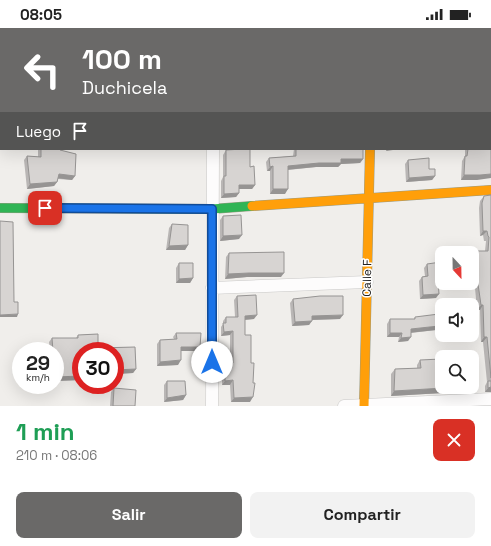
<!DOCTYPE html>
<html lang="es">
<meta charset="utf-8">
<style>
:root{--surface:#fff;--page:#f2f2f2;--text:#222;--muted:#767676;--accent:#6a6968}
body{margin:0;font-family:"Space Grotesk",sans-serif;background:var(--page);color:var(--text);height:100vh;display:flex;flex-direction:column;font-size:15px;white-space:nowrap}
*{box-sizing:border-box;margin:0}
p{font-size:13px;color:var(--muted)}
.icon{flex:none;width:22px;height:22px;fill:none;stroke:currentColor;stroke-width:2;stroke-linecap:round;stroke-linejoin:round}
.map{position:relative;height:378px;overflow:hidden}
.panel{display:flex;flex-direction:column;background:var(--surface);flex:1}
.panel>*{flex:none}
.banner{position:absolute;left:0px;top:0px;width:491px;height:122px;box-shadow:0 4px 16px #0002;background:#6a6968;color:#fff;overflow:hidden}
.needle{width:26px;rotate:158deg}
.buttons{position:absolute;left:435px;top:218px;display:grid;gap:8px}
.buttons a{display:grid;place-items:center;width:44px;height:44px;border-radius:8px;background:var(--surface);box-shadow:0 4px 16px #0002;font-size:20px}
.speed{position:absolute;left:12px;top:314px;display:flex;gap:8px;font-size:20px;font-weight:700;text-align:center}
.speed>*{display:grid;place-content:center;width:52px;height:52px;border-radius:50%;background:var(--surface);box-shadow:0 4px 16px #0002;line-height:1}
.speed small{font-size:10px;font-weight:400}
.speed .limit{border:6px solid #d22;background:#fff;color:#111}
.pin{position:absolute;display:grid;place-items:center;width:34px;height:34px;color:#fff;margin:-17px;border-radius:8px;box-shadow:0 2px 6px #0006}
.me{position:absolute;width:44px;margin:-22px;rotate:0deg;stroke-linejoin:round;filter:drop-shadow(0 0 3px #0008)}
.turn{display:flex;align-items:center;gap:14px;height:84px;padding:0 16px;font-size:18px}
.turn .icon{width:52px;height:52px;stroke-width:2.5}
.turn b{display:block;font-size:28px;line-height:34px}
.then{display:flex;align-items:center;height:38px;padding:0 16px;background:#0003;gap:8px;font-size:15px}
.round{display:grid;place-items:center;flex:none;width:42px;height:42px;border-radius:8px;background:var(--page)}
.summary{display:flex;align-items:center;justify-content:space-between;height:68px;padding:0 16px}
h1{font-size:24px;font-weight:700;line-height:30px;color:#1e9e55}
.action{display:flex;gap:8px;margin-top:auto;padding:8px 16px}
.action a{flex:1;height:46px;border-radius:8px;background:var(--accent);color:#fff;font-size:16px;font-weight:700;line-height:46px;text-align:center}
.action a+a{background:var(--page);color:var(--text)}
.status{display:flex;justify-content:space-between;align-items:center;height:28px;padding:0 20px;background:var(--surface);direction:ltr}
.status svg{height:11px;fill:currentColor}
.map>svg:first-child{display:block}
.lines{fill:none;stroke-linecap:round;stroke-linejoin:round}
.street-casing{stroke:#c9c8c7;stroke-width:13}
.fast-casing{stroke:#999a82;stroke-width:10}
.slow-casing{stroke:#999a82;stroke-width:10}
.street{stroke:#fdfcfc;stroke-width:12}
.fast{stroke:#30b455;stroke-width:9}
.slow{stroke:#ff9f0a;stroke-width:9}
.wall{fill:#b9b6b5}
.shaded-wall{fill:#969493}
.building{fill:#d7d4d2;stroke:#969493}
.route-casing{stroke:#114b97;stroke-width:10}
.route{stroke:#1a73e8;stroke-width:7}
.labels{text-anchor:middle;stroke-width:3;stroke-linejoin:round;paint-order:stroke}
.street-label{font-size:12px;fill:#222;stroke:#fff}
</style>
<div class="status"><b>08:05</b><svg viewBox="0 0 49 12"><path d="M0 12V9h3v3zM5 12V6h3v6zM10 12V3h3v9zM15 12V0h3v12zM26 1h20v11H26zM47 4h2v5h-2z"/></svg></div>
<div class="map">
<svg width="491" height="378" viewBox="0 0 491 378">
<rect width="100%" height="100%" fill="#f0eeeb"/>
<g class="lines">
<defs>
<path id="street" d="M215 1V0
M372 1V0
M490 89H491
M212 260 367 254
M212 378 213 121
M344 378 491 371"/>
<path id="fast" d="M0 180 212 181 252 178"/>
<path id="slow" d="M252 178 491 162
M364 378 370 121"/>
</defs>
<!-- street casing -->
<use href="#street" class="street-casing"/>
<!-- fast casing -->
<use href="#fast" class="fast-casing"/>
<!-- slow casing -->
<use href="#slow" class="slow-casing"/>
<!-- street -->
<use href="#street" class="street"/>
<!-- fast -->
<use href="#fast" class="fast"/>
<!-- slow -->
<use href="#slow" class="slow"/>
</g>
<!-- wall -->
<path class="wall" d="M256 0H358L346 1H256Z
M38 121H60L75 148 72 152 58 151 57 154 54 158 27 161 24 132 27 128 38 129Z
M294 121H363V131L360 135 341 136 338 139H316L288 142 285 166H270V143H267L266 134 269 130 293 128Z
M465 121H490L477 152H461L462 133 465 128Z
M226 122 250 139 255 157 252 161H239V165L236 169 221 170V153L223 149V127Z
M408 132 429 141 435 148 432 152 406 154 405 136Z
M491 167V364H485V358L487 354 483 314H481L480 282H477L475 260 464 261 463 255H472L473 228 477 223H485L486 213H484L483 207 480 208 479 180 480 173 484 168Z
M223 188 239 211 220 213V192Z
M172 196 188 217 185 222H166L169 200Z
M229 225 281 249H247L225 251 226 229Z
M179 235 193 250 190 255H176V240Z
M427 236 442 249V252L439 256 436 270 420 271 419 253 422 249 425 248 424 240Z
M237 268 254 291 245 292V307L250 374H231L230 357H222V340L225 335H230V307L221 308V299L223 296V293L226 289H235L234 272Z
M293 271 340 291 312 292 309 297 292 298 290 275Z
M415 289 436 302 411 305 408 313 398 314 399 309H387V296L390 291H414Z
M176 305 197 323H181L178 337 157 338V316L160 312 174 311 173 309Z
M98 306V320L135 319 136 341 133 345 115 346V323H81V352L55 353V323H50L49 314 52 310H76L78 307Z
M420 332 441 336 460 364 391 368V346L395 341 417 340V337Z
M167 353 186 367 183 372 164 374V357Z
M114 360 135 378H110L111 364Z"/>
<!-- shaded-wall -->
<path class="shaded-wall" d="M283 0H315L312 1H283Z
M318 0H333L332 1H318Z
M340 0H358L339 1Z
M490 26H491V32H490Z
M83 121H103L102 122H82Z
M387 121H400L386 123Z
M341 131H363L360 135 341 136 338 139H316L285 142 288 138Z
M273 138 270 143H267L270 139Z
M59 146 75 148 72 152 56 150Z
M491 146V150L477 152H461L464 147Z
M435 148 432 152 406 154 409 150Z
M57 154 54 158 27 161 30 156Z
M239 157H255L252 161H236Z
M273 161H288L285 166H270Z
M239 165 236 169 221 170 224 166Z
M483 203H487L483 207 480 208Z
M242 207 239 211 220 213 223 208Z
M188 217 185 222H166L169 218Z
M249 245H284L281 249H247L225 251 228 246Z
M193 250 190 255H176L179 251Z
M438 252H442L439 256H435Z
M468 256H478L475 260 464 261Z
M439 266 436 270 420 271 423 267Z
M481 277H483L480 282H477Z
M18 286 17 289H0V287Z
M257 287 254 291 242 292 245 288Z
M343 287 340 291 309 292 312 288Z
M312 293 309 297 292 298 295 294Z
M439 298 436 302 408 305 411 301Z
M233 303 230 307 221 308 224 304Z
M390 305H402L399 309H387Z
M411 309 408 313 398 314 401 310Z
M484 309H487L483 314H481Z
M181 319H200L197 323H178Z
M181 332 178 337 157 338 160 334Z
M136 341 133 345 115 346V342Z
M81 348V352L55 353V349Z
M233 352 230 357H222L225 353Z
M464 359 460 364 391 368 394 363Z
M491 359V364H485L488 360Z
M186 367 183 372 164 374 167 370Z
M253 369 250 374H231L234 370Z"/>
<!-- building -->
<path class="building" d="M21 0H41V1H21Z
M57 0H109V1H57Z
M135 0H166V1H135Z
M184 0H206V1H184Z
M260 0H285H283V1H260Z
M318 0H342V1H333V0Z
M490 4H491V26H490Z
M0 22H1V44H0Z
M490 91 491 92V146L480 147H464L465 128H467L468 121H490Z
M41 121H60V122L76 126 75 148 59 146 57 154 30 156 27 128 41 129Z
M243 121H250V139L254 138 255 157H239V165L224 166V148H226V122Z
M296 121H363V131H341V135H319L288 138V161H273V138L270 139 269 130 296 128Z
M429 130V141H435V148L409 150 408 132Z
M491 167V350L487 309H484L483 277H481L478 256H468L467 255H472V235H477V223H488L489 209 488 208 487 203H483L482 175 484 168Z
M241 187 242 207 223 208V188Z
M0 193 13 194 14 274H18V286L0 287Z
M172 196 188 197V217L169 218Z
M284 224V245H249L228 246 229 225Z
M441 234 442 252H438L439 266 423 267 422 249 428 248 427 236Z
M179 235H193V250L179 251Z
M256 267 257 287 245 288V307H251V335H254L253 355H255L253 369 234 370 233 352 225 353V335H233V303L224 304 223 295H226V289H238L237 268Z
M320 268H343V287L312 288V293L295 294 293 271Z
M439 286V298L411 301V309L401 310 402 305H390V291H415V289Z
M176 305H201L200 319H181V332L160 334V312L177 311Z
M98 306V320L135 319 136 341 115 342V323H81V348L55 349V323H53L52 310H78V307Z
M441 331V336H442V359H461L394 363 395 341 421 340 420 332Z
M167 353H185L186 367 167 370Z
M488 353H491V359L488 360Z
M114 360 136 362 135 378H113Z"/>
<g class="lines">
<defs>
<path id="route" d="M45 180 212 181V334"/>
</defs>
<!-- route casing -->
<use href="#route" class="route-casing"/>
<!-- route -->
<use href="#route" class="route"/>
</g>
<g class="labels">
<!-- street labels -->
<g class="street-label">
<text transform="translate(367 250) rotate(-89)" y="4">Calle F</text>
</g>
</g>
</svg>
<div class="buttons">
<a><svg class="needle" viewBox="-14 -14 28 28"><path d="M0-13l5 13h-10z" fill="#e53935"/><path d="M0 13l5-13h-10z" fill="#767676"/></svg></a>
<a><svg class="icon" aria-label="sound" viewBox="0 0 24 24"><path d="M4 9h4l5-4v14l-5-4H4zM17 9q2 3 0 6"/></svg></a>
<a><svg class="icon" aria-label="search" viewBox="0 0 24 24"><circle cx="10" cy="10" r="6"/><path d="M15 15l6 6"/></svg></a>
</div>
<div class="speed"><div>29<small>km/h</small></div><div class="limit">30</div></div>
<div class="pin" style="left:45px;top:180px;background:#d93025"><svg class="icon" aria-label="arrive" viewBox="0 0 24 24"><path d="M6 21V4h12l-3 4 3 4H6"/></svg></div>
<svg class="me" style="left:212px;top:334px" viewBox="-20 -20 40 40"><circle r="19" fill="#fff"/><path d="M0-13L10 11 0 6-10 11z" fill="#1a73e8"/></svg>
<div class="banner">
<div class="turn"><svg class="icon" aria-label="left" viewBox="0 0 24 24"><path d="M17 20v-9H6M10 6l-5 5 5 5"/></svg><div><b>100 m</b>Duchicela</div></div>
<div class="then">Luego<svg class="icon" aria-label="arrive" viewBox="0 0 24 24"><path d="M6 21V4h12l-3 4 3 4H6"/></svg></div>
</div>
</div>
<section class="panel">
<div class="summary"><div><h1>1 min</h1><p>210 m · 08:06</p></div><a class="round" style="background:#d93025;color:#fff"><svg class="icon" aria-label="close" viewBox="0 0 24 24"><path d="M6 6l12 12M18 6L6 18"/></svg></a></div>
<div class="action"><a>Salir</a><a>Compartir</a></div>
</section>
